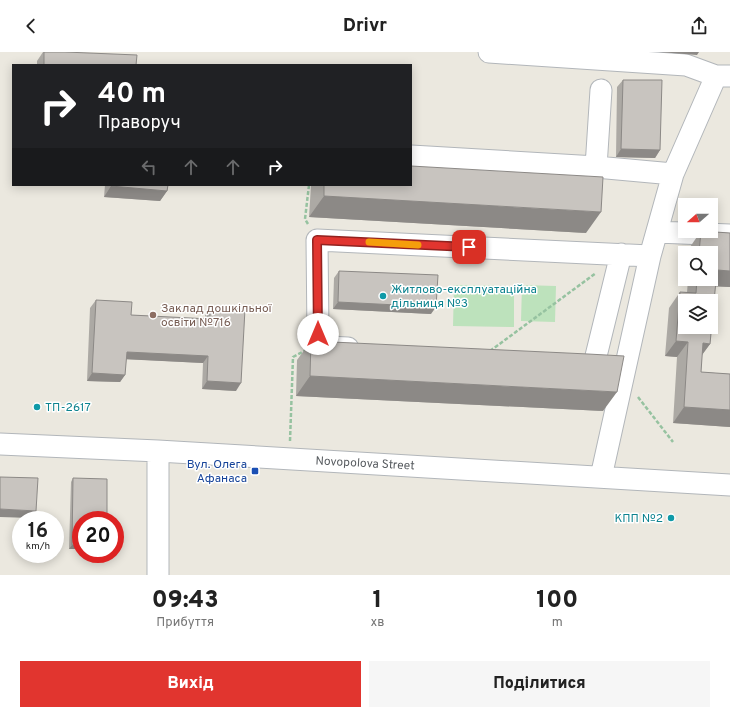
<!DOCTYPE html>
<html lang="uk">
<meta charset="utf-8">
<style>
:root{--surface:#fff;--page:#f6f6f6;--text:#222;--muted:#767676;--accent:#e1352f}
body{margin:0;font-family:Overpass,sans-serif;background:var(--page);color:var(--text);height:100vh;display:flex;flex-direction:column;font-size:15px;white-space:nowrap}
*{box-sizing:border-box;margin:0}
p{font-size:13px;color:var(--muted)}
.icon{flex:none;width:22px;height:22px;fill:none;stroke:currentColor;stroke-width:2;stroke-linecap:round;stroke-linejoin:round}
.map{position:relative;height:523px;overflow:hidden}
.panel{display:flex;flex-direction:column;background:var(--surface);flex:1}
.panel>*{flex:none}
.guide{position:absolute;left:12px;top:12px;width:400px;height:122px;border-radius:0px;box-shadow:0 2px 10px #0003;background:#202124;color:#fff;overflow:hidden}
.needle{width:26px;rotate:249deg}
.fabs{position:absolute;left:678px;top:146px;display:grid;gap:8px}
.fabs a{display:grid;place-items:center;width:40px;height:40px;border-radius:0px;background:var(--surface);box-shadow:0 2px 10px #0003;font-size:20px}
.speed{position:absolute;left:12px;top:459px;display:flex;gap:8px;font-size:20px;font-weight:700;text-align:center}
.speed>*{display:grid;place-content:center;width:52px;height:52px;border-radius:50%;background:var(--surface);box-shadow:0 2px 10px #0003;line-height:1}
.speed small{font-size:10px;font-weight:400}
.speed .limit{border:6px solid #d22;background:#fff;color:#111}
.pin{position:absolute;display:grid;place-items:center;width:34px;height:34px;color:#fff;margin:-17px;border-radius:8px;box-shadow:0 2px 6px #0006}
.me{position:absolute;width:44px;margin:-22px;rotate:0deg;stroke-linejoin:round;filter:drop-shadow(0 0 3px #0008)}
.turn{display:flex;align-items:center;gap:14px;height:84px;padding:0 20px;font-size:18px}
.turn .icon{width:52px;height:52px;stroke-width:2.5}
.turn b{display:block;font-size:28px;line-height:34px}
.lanes{display:flex;align-items:center;height:38px;padding:0 20px;background:#0003;justify-content:center;gap:20px;direction:ltr}
.lanes .off{opacity:.35}
.eta{display:flex;justify-content:space-evenly;align-items:center;height:68px;text-align:center}
.eta b{font-size:24px;font-weight:800;line-height:28px}
.cta{display:flex;gap:8px;margin-top:auto;padding:8px 20px}
.cta a{flex:1;height:46px;border-radius:0px;background:var(--accent);color:#fff;font-size:16px;font-weight:800;line-height:46px;text-align:center}
.cta a+a{background:var(--page);color:var(--text)}
header{display:flex;justify-content:space-between;align-items:center;height:52px;padding:0 20px;background:var(--surface);font-size:18px;font-weight:800}
.map>svg:first-child{display:block}
.green{fill:#bde2bc}
.lines{fill:none;stroke-linecap:round;stroke-linejoin:round}
.minor-casing{stroke:#b2b6ba;stroke-width:23}
.path{stroke:#96c2a0;stroke-width:2.5;stroke-dasharray:4 2;stroke-linecap:butt}
.minor{stroke:#fff;stroke-width:21}
.wall{fill:#aca9a4}
.shaded-wall{fill:#8c8986}
.building{fill:#c8c4bf;stroke:#8c8986;fill-rule:evenodd}
.route-casing{stroke:#92221f;stroke-width:10}
.route{stroke:#e1352f;stroke-width:7}
.slow{stroke:#f59e0b;stroke-width:7}
.culture-dot{fill:#0f9aa8;stroke:#fff;stroke-width:1.5}
.education-dot{fill:#8d6e63;stroke:#fff;stroke-width:1.5}
.transit-dot{fill:#1a4fb4;stroke:#fff;stroke-width:1.5}
.labels{text-anchor:middle;stroke-width:3;stroke-linejoin:round;paint-order:stroke}
.culture-label{font-size:12px;fill:#0d838f;stroke:#fff;text-anchor:start}
.education-label{font-size:12px;fill:#785e54;stroke:#fff;text-anchor:start}
.street-label{font-size:12px;fill:#585c60;stroke:#fff}
.transit-label{font-size:12px;fill:#164399;stroke:#fff;text-anchor:end}
</style>
<header><svg class="icon" aria-label="back" viewBox="0 0 24 24"><path d="M15 5l-7 7 7 7"/></svg>Drivr<svg class="icon" aria-label="share" viewBox="0 0 24 24"><path d="M12 15V3M7 8l5-5 5 5M5 13v7h14v-7"/></svg></header>
<div class="map">
<svg width="730" height="523" viewBox="0 0 730 523">
<rect width="100%" height="100%" fill="#ebe8df"/>
<!-- green -->
<path class="green" d="M454 233 514 234V275L453 274Z
M522 233 556 234 555 270 521 269Z"/>
<g class="lines">
<defs>
<path id="minor" d="M489 0 686 13 716 24H730
M411 104 596 115 673 122
M596 115 601 38
M657 180 730 183
M348 296 327 295 318 282 317 188 650 204
M596 304 621 202
M0 392 158 399 730 433
M158 399V523
M601 425 650 204 673 122 716 24"/>
</defs>
<!-- minor casing -->
<use href="#minor" class="minor-casing"/>
<!-- path -->
<path class="path" d="M308 172 305 167 309 133
M490 299 596 221
M638 345 673 390
M290 389 293 305 306 298"/>
<!-- minor -->
<use href="#minor" class="minor"/>
</g>
<!-- wall -->
<path class="wall" d="M43 0H65L136 13H37V9Z
M623 28 660 98 655 106 616 105 617 35Z
M105 133H168L167 139 160 149 104 145Z
M311 133H411L586 181 309 165Z
M701 179 730 181V235L715 234 710 292 702 303 701 320 730 322V375L673 371 677 305 665 304 669 256 680 240 687 241 688 227H711V201H689L690 195Z
M339 219 431 262 333 257 334 226Z
M96 248 131 263 205 267V263L210 255 236 339 202 337 203 311 126 307 125 323 120 330 87 329 90 256Z
M311 289 603 359 296 344 297 308Z
M73 426 81 468V497H69L71 430Z"/>
<!-- shaded-wall -->
<path class="shaded-wall" d="M659 0H699L697 3Z
M621 97 660 98 655 106 616 105Z
M111 134 167 139 160 149 104 145Z
M324 144 601 160 586 181 309 165Z
M717 218 730 219V235L706 234Z
M338 250 436 255 431 262 333 257Z
M676 289 688 290 677 305 665 304Z
M703 291 710 292 699 307Z
M127 300 208 304 203 311 121 307Z
M92 321 125 323 120 330 87 329Z
M310 324 617 340 603 359 296 344Z
M207 329 241 331 236 339 202 337Z
M684 355 730 358V375L673 371Z
M0 457 36 459 31 466 0 465Z
M72 493H81V497H69Z"/>
<!-- building -->
<path class="building" d="M44 0H65L137 3 136 13H44Z
M623 28H662L660 98 621 97Z
M411 114 603 125 601 160 324 144V133H411Z
M111 133H168L167 139 111 134Z
M701 179 730 181V219L717 218 710 292 703 291 701 320 730 322V358L684 355 688 290 676 289 680 240 696 241 697 227H711V201H699ZM685 249H711V275H685Z
M339 219 438 223 436 255 338 250Z
M96 248 132 250 131 263 210 267V255L245 257 241 331 207 329 208 304 127 300 125 323 92 321Z
M311 289 588 302 624 304 617 340 310 324Z
M0 425 38 426 36 459 0 457Z
M73 426 107 427V468H81V493H72Z"/>
<g class="lines">
<defs>
<path id="route" d="M318 282 317 188 469 195"/>
</defs>
<!-- route casing -->
<use href="#route" class="route-casing"/>
<!-- route -->
<use href="#route" class="route"/>
<!-- slow -->
<path class="slow" d="M369 190 418 193"/>
</g>
<!-- markers -->
<g class="culture-dot">
<circle cx="383" cy="244" r="4"/>
<circle cx="37" cy="355" r="4"/>
<circle cx="671" cy="466" r="4"/>
</g>
<circle class="education-dot" cx="153" cy="263" r="4"/>
<rect class="transit-dot" x="251" y="415" width="8" height="8" rx="2"/>
<g class="labels">
<!-- culture labels -->
<g class="culture-label">
<text x="391" y="241">Житлово-експлуатаційна<tspan x="391" dy="14">дільниця №3</tspan></text>
<text x="45" y="359">ТП-2617</text>
<text x="663" y="470" text-anchor="end">КПП №2</text>
</g>
<!-- education labels -->
<g class="education-label">
<text x="161" y="260">Заклад дошкільної<tspan x="161" dy="14">освіти №716</tspan></text>
</g>
<!-- street labels -->
<g class="street-label">
<text transform="translate(365 411) rotate(3)" y="4">Novopolova Street</text>
</g>
<!-- transit labels -->
<g class="transit-label">
<text x="247" y="416">Вул. Олега<tspan x="247" dy="14">Афанаса</tspan></text>
</g>
</g>
</svg>
<div class="fabs">
<a><svg class="needle" viewBox="-14 -14 28 28"><path d="M0-13l5 13h-10z" fill="#e53935"/><path d="M0 13l5-13h-10z" fill="#767676"/></svg></a>
<a><svg class="icon" aria-label="search" viewBox="0 0 24 24"><circle cx="10" cy="10" r="6"/><path d="M15 15l6 6"/></svg></a>
<a><svg class="icon" aria-label="layers" viewBox="0 0 24 24"><path d="M12 4l9 5-9 5-9-5zM3 14l9 5 9-5"/></svg></a>
</div>
<div class="speed"><div>16<small>km/h</small></div><div class="limit">20</div></div>
<div class="pin" style="left:469px;top:195px;background:#d93025"><svg class="icon" aria-label="arrive" viewBox="0 0 24 24"><path d="M6 21V4h12l-3 4 3 4H6"/></svg></div>
<svg class="me" style="left:318px;top:282px" viewBox="-20 -20 40 40"><circle r="19" fill="#fff"/><path d="M0-13L10 11 0 6-10 11z" fill="#e1352f"/></svg>
<div class="guide">
<div class="turn"><svg class="icon" aria-label="right" viewBox="0 0 24 24"><path d="M7 20v-9h11M14 6l5 5-5 5"/></svg><div><b>40 m</b>Праворуч</div></div>
<div class="lanes"><svg class="icon off" aria-label="left" viewBox="0 0 24 24"><path d="M17 20v-9H6M10 6l-5 5 5 5"/></svg><svg class="icon off" aria-label="ahead" viewBox="0 0 24 24"><path d="M12 20V5M6 11l6-6 6 6"/></svg><svg class="icon off" aria-label="ahead" viewBox="0 0 24 24"><path d="M12 20V5M6 11l6-6 6 6"/></svg><svg class="icon" aria-label="right" viewBox="0 0 24 24"><path d="M7 20v-9h11M14 6l5 5-5 5"/></svg></div>
</div>
</div>
<section class="panel">
<div class="eta">
<div><b>09:43</b><p>Прибуття</p></div>
<div><b>1</b><p>хв</p></div>
<div><b>100</b><p>m</p></div>
</div>
<div class="cta"><a>Вихід</a><a>Поділитися</a></div>
</section>
